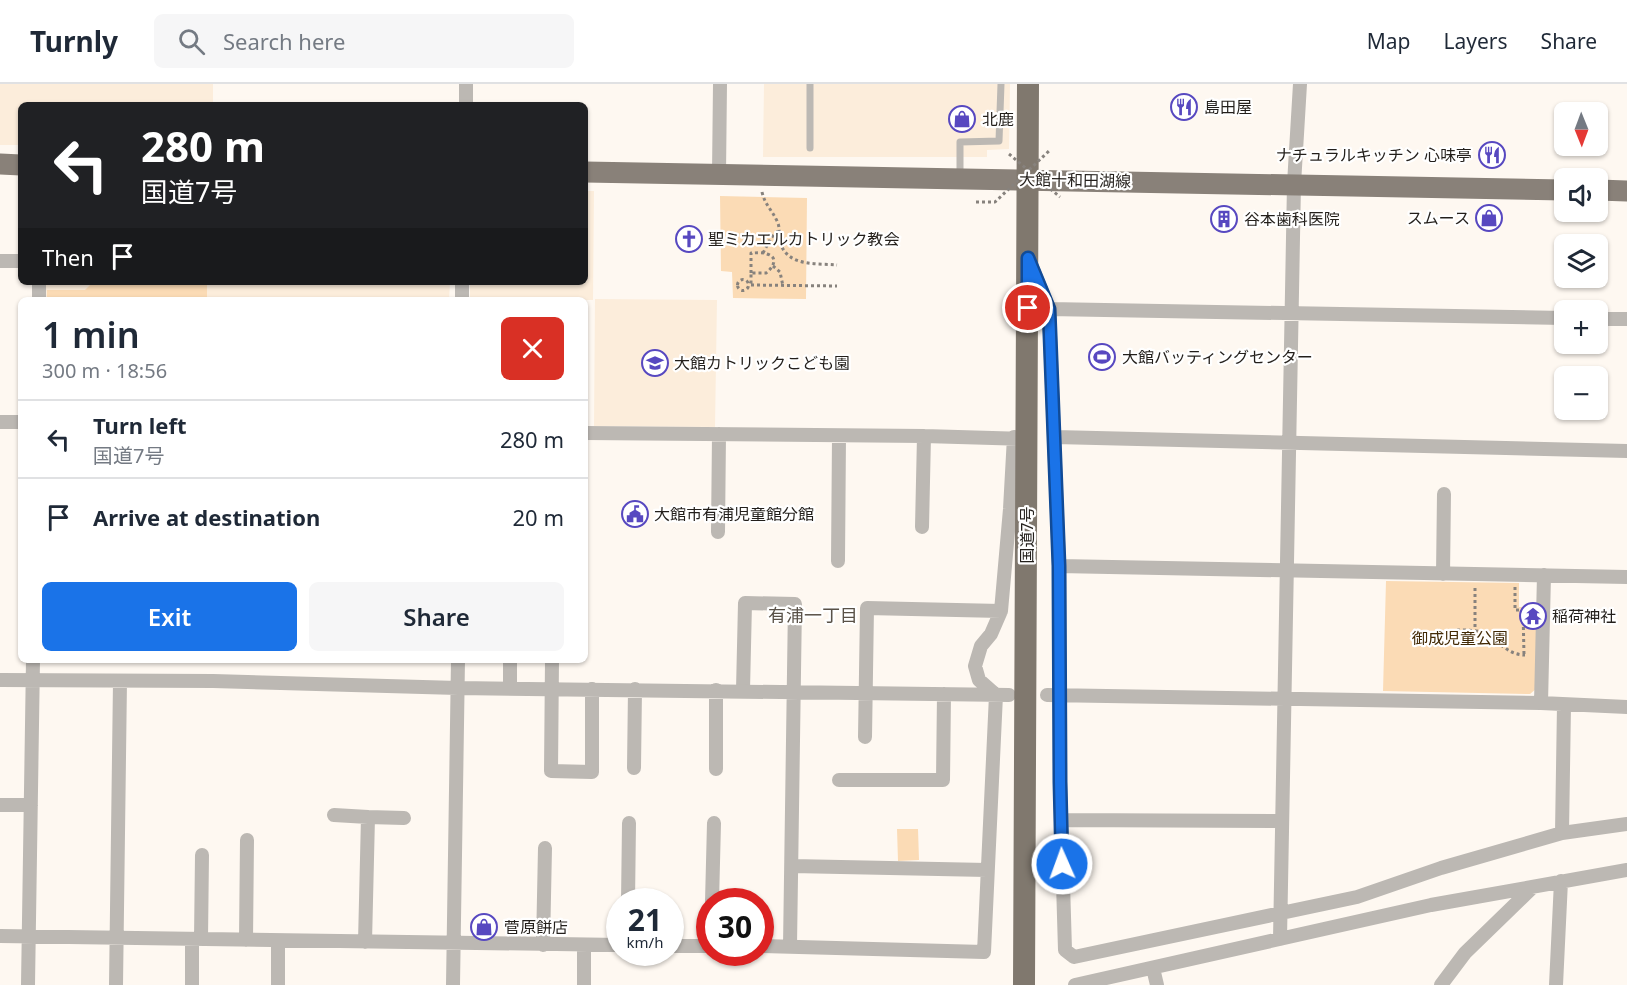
<!DOCTYPE html>
<meta charset="utf-8">
<style>
:root{--surface:#fff;--page:#f6f6f7;--text:#1f2937;--muted:#747a83;--line:#e0e1e3;--accent:#1a73e8}
body{margin:0;font-family:"Noto Sans","Noto Sans JP",sans-serif;background:var(--page);color:var(--text);height:100vh;display:flex;flex-direction:column;font-size:22px;white-space:nowrap}
*{box-sizing:border-box;margin:0}
p{font-size:20px;color:var(--muted)}
.icon{flex:none;width:33px;height:33px;fill:none;stroke:currentColor;stroke-width:2;stroke-linecap:round;stroke-linejoin:round}
.map{position:relative;flex:1;overflow:hidden}
.sheet{position:absolute;left:18px;top:213px;width:570px;height:366px;display:flex;flex-direction:column;background:var(--surface);border-radius:9px;box-shadow:0 2px 4px #0004}
.sheet>*{flex:none}
.banner{position:absolute;left:18px;top:18px;width:570px;height:183px;border-radius:9px;box-shadow:0 2px 4px #0004;background:#202124;color:#fff;overflow:hidden}
.needle{width:39px;rotate:179deg}
.controls{position:absolute;left:1554px;top:18px;display:grid;gap:12px}
.controls a{display:grid;place-items:center;width:54px;height:54px;border-radius:9px;background:var(--surface);box-shadow:0 2px 4px #0004;font-size:30px}
.speed{position:absolute;left:606px;top:804px;display:flex;gap:12px;font-size:30px;font-weight:700;text-align:center}
.speed>*{display:grid;place-content:center;width:78px;height:78px;border-radius:50%;background:var(--surface);box-shadow:0 2px 4px #0004;line-height:1}
.speed small{font-size:15px;font-weight:400}
.speed .limit{border:9px solid #d22;background:#fff;color:#111}
.pin{position:absolute;display:grid;place-items:center;width:51px;height:51px;color:#fff;margin:-26px;border:3px solid #fff;border-radius:50%;box-shadow:0 2px 6px #0007}
.me{position:absolute;width:66px;margin:-33px;rotate:358deg;stroke-linejoin:round;filter:drop-shadow(0 0 4px #0008)}
.turn{display:flex;align-items:center;gap:21px;height:126px;padding:0 24px;font-size:27px}
.turn .icon{width:78px;height:78px;stroke-width:2.5}
.turn b{display:block;font-size:42px;line-height:51px}
.then{display:flex;align-items:center;height:57px;padding:0 24px;background:#0003;gap:12px;font-size:22px}
.round{display:grid;place-items:center;flex:none;width:63px;height:63px;border-radius:9px;background:var(--page)}
.headline{display:flex;align-items:center;justify-content:space-between;height:102px;padding:0 24px}
h1{font-size:36px;font-weight:600;line-height:45px}
.primary-button{display:flex;gap:12px;margin-top:auto;padding:12px 24px}
.primary-button a{flex:1;height:69px;border-radius:9px;background:var(--accent);color:#fff;font-size:24px;font-weight:600;line-height:69px;text-align:center}
.primary-button a+a{background:var(--page);color:var(--text)}
ul{padding:0;list-style:none}
li{display:flex;align-items:center;gap:18px;height:78px;padding:0 24px;border-top:2px solid var(--line)}
li div{flex:1}
li b{display:block;font-size:22px}
li em{font-style:normal}
header{display:flex;align-items:center;gap:36px;box-sizing:border-box;height:84px;padding:0 30px;background:var(--surface);border-bottom:2px solid var(--line)}
header strong{font-size:28px}
nav{display:flex;gap:33px;margin-inline-start:auto;font-size:21px}
.search{width:420px;height:54px;background:var(--page);display:flex;align-items:center;gap:15px;box-sizing:border-box;padding:0 21px;border-radius:9px;color:var(--muted);font-size:22px}
.map>svg:first-child{display:block}
.built{fill:#fceddb}
.green{fill:#fbdbb5}
.lines{fill:none;stroke-linecap:round;stroke-linejoin:round}
.path{stroke:#87827d;stroke-width:3;stroke-dasharray:3 3;stroke-linecap:butt}
.service{stroke:#bcb8b3;stroke-width:7}
.minor{stroke:#bcb8b3;stroke-width:14}
.primary{stroke:#898179;stroke-width:21}
.trunk{stroke:#80786e;stroke-width:22}
.path-bridge{stroke:#87827d;stroke-width:3;stroke-dasharray:3 3;stroke-linecap:butt}
.route-casing{stroke:#114b97;stroke-width:15}
.route{stroke:#1a73e8;stroke-width:10}
.labels{text-anchor:middle;stroke-width:4.5;stroke-linejoin:round;paint-order:stroke}
.poi-label{font-size:16px;fill:#231f1b;stroke:#fff;text-anchor:start}
.street-label{font-size:16px;fill:#231f1b;stroke:#fff}
.park-label{font-size:16px;fill:#422904;stroke:#fff}
.neighbourhood-label{font-size:18px;fill:#595147;stroke:#fff}
</style>
<header>
<strong>Turnly</strong>
<div class="search"><svg class="icon" aria-label="search" viewBox="0 0 24 24"><circle cx="10" cy="10" r="6"/><path d="M15 15l6 6"/></svg>Search here</div>
<nav><a>Map</a><a>Layers</a><a>Share</a></nav>
</header>
<div class="map">
<svg width="1627" height="901" viewBox="0 0 1627 901">
<rect width="100%" height="100%" fill="#fef8f1"/>
<!-- built -->
<path class="built" d="M0 0H213V21H21V61H0Z
M764 0H1010L1009 65 987 66V73H763Z
M585 107H594L593 216H470V198H585Z
M43 198H450L449 216H43Z
M595 215 717 216 715 343 594 342Z"/>
<!-- green -->
<path class="green" d="M720 112 807 114 806 215 733 214 732 188 721 187Z
M93 198H207V216H47V206H85Z
M1386 497 1519 499V523H1536L1537 604 1530 610 1383 607Z
M897 745H918L919 776 898 777Z"/>
<g class="lines">
<!-- path -->
<path class="path" d="M762 108C765 121 772 126 777 137 781 145 778 153 781 161 790 183 817 179 837 181
M763 169 771 154 779 146
M773 182 780 188 783 202
M751 189V169C756 169 762 168 767 170 779 173 773 184 766 189H751V201
M737.5 201a5.5 5.5 0 1 1 11 0a5.5 5.5 0 1 1-11 0Z
M751 201 837 202
M1515 503V526H1523L1524 571
M1475 504V547
M1457 546C1463 546 1470 546 1477 547 1496 552 1505 571 1525 571"/>
<!-- service -->
<path class="service" d="M810 0V64
M960 91V58L999 57 1001 0"/>
<!-- minor -->
<path class="minor" d="M466 21V0
M719 90 720 0
M0 177H21
M1031 181 1049 225 1059 482 1060 698 1065 866 1074 873 1357 813 1441 784 1562 749 1627 740
M39 216V198
M462 216V198
M1049 225 1564 234
M1598 235H1627
M0 338H21
M585 349 924 352 1028 355
M1055 353 1627 367
M922 443 924 352
M718 448 719 350
M838 477 839 352
M1059 482 1627 493
M1443 490 1444 410
M552 576 551 687 592 688V605
M0 596 213 597 458 604 1009 611
M510 604V576
M743 606 745 519 795 520 790 862
M996 611 979 596 975 582 981 562 991 550 1001 527 1010 425 1014 353
M1047 611 1541 619 1627 623
M1541 619 1544 491
M865 653 867 524 1001 527
M634 684 635 605
M716 685V606
M839 696H943L944 610
M0 721H31
M334 731 368 733 365 858
M368 733 404 734
M1061 736 1282 737
M1562 749 1564 621
M792 782 987 786
M628 818 629 739
M712 818 714 739
M0 852 620 861
M201 855 202 771
M1280 855 1294 100 1300 0
M246 856 247 756
M278 857V901
M543 861 545 764
M670 862H710
M760 862 984 868 996 611
M1153 884 1157 901
M28 901 33 576
M116 901 120 597
M192 901V855
M453 901 458 576
M584 901V861
M1075 901 1431 821 1627 786
M1441 901 1465 869 1533 803
M1556 901 1561 797"/>
<!-- primary -->
<path class="primary" d="M0 80 21 81
M585 88 1564 106
M1598 106 1627 107"/>
<!-- trunk -->
<path class="trunk" d="M1024 901 1028 0"/>
<!-- path-bridge -->
<path class="path-bridge" d="M1009 70 1060 113
M976 118H995L1049 67"/>
</g>
<g class="lines">
<defs>
<path id="route" d="M1028 224V174L1049 225 1059 482 1060 698 1062 780"/>
</defs>
<!-- route casing -->
<use href="#route" class="route-casing"/>
<!-- route -->
<use href="#route" class="route"/>
</g>
<!-- icons -->
<defs>
<symbol id="restaurant-ring" viewBox="-11 -11 22 22"><circle r="9.5" fill="#fff" stroke="#5748c0" stroke-width="1.5"/><path d="M-5-6h1v4h1v-4h1v4h1v-4h1v5L-1.5 .5V6h-2V.5L-5-1ZM5-6V6H3V1.5H1.5Q1.5-4 5-6Z" fill="#5748c0"/></symbol>
<symbol id="shop-ring" viewBox="-11 -11 22 22"><circle r="9.5" fill="#fff" stroke="#5748c0" stroke-width="1.5"/><path d="M-5-2.5h2.3a2.7 3.5 0 0 1 5.4 0H5L5.5 6h-11ZM-1.5-2.5h3a1.5 2.3 0 0 0-3 0Z" fill="#5748c0"/></symbol>
<symbol id="building-ring" viewBox="-11 -11 22 22"><circle r="9.5" fill="#fff" stroke="#5748c0" stroke-width="1.5"/><path d="M-4-6H4V6H1V3H-1V6H-4ZM-2.5-4.3h1.7v1.8h-1.7ZM.8-4.3h1.7v1.8H.8ZM-2.5-1h1.7V.8h-1.7ZM.8-1h1.7V.8H.8Z" fill="#5748c0"/></symbol>
<symbol id="church-ring" viewBox="-11 -11 22 22"><circle r="9.5" fill="#fff" stroke="#5748c0" stroke-width="1.5"/><path d="M-1.2-6h2.4v3.5h3.3v2.4h-3.3V6h-2.4V-.1h-3.3v-2.4h3.3Z" fill="#5748c0"/></symbol>
<symbol id="stadium-ring" viewBox="-11 -11 22 22"><circle r="9.5" fill="#fff" stroke="#5748c0" stroke-width="1.5"/><path d="M0-5a6.5 5 0 1 0 0 10a6.5 5 0 1 0 0-10ZM-3.5-1.8h7v3.6h-7Z" fill="#5748c0"/></symbol>
<symbol id="school-ring" viewBox="-11 -11 22 22"><circle r="9.5" fill="#fff" stroke="#5748c0" stroke-width="1.5"/><path d="M0-5L7-2L0 1L-7-2ZM-4 1L0 2.5L4 1V4Q0 6-4 4Z" fill="#5748c0"/></symbol>
<symbol id="civic-ring" viewBox="-11 -11 22 22"><circle r="9.5" fill="#fff" stroke="#5748c0" stroke-width="1.5"/><path d="M-.6-6.5H3V-4.5H.6V-3L4-1V1h2V6H-6V1h2V-1L-.6-3ZM-1.2 2.5V6h2.4V2.5Z" fill="#5748c0"/></symbol>
<symbol id="temple-ring" viewBox="-11 -11 22 22"><circle r="9.5" fill="#fff" stroke="#5748c0" stroke-width="1.5"/><path d="M0-6L5-2H3V0L6.5 2.5H4V6H1.5V3h-3V6H-4V2.5H-6.5L-3 0V-2H-5Z" fill="#5748c0"/></symbol>
</defs>
<g fill-rule="evenodd">
<use href="#restaurant-ring" x="1169" y="8" width="30" height="30"/>
<use href="#shop-ring" x="947" y="20" width="30" height="30"/>
<use href="#restaurant-ring" x="1477" y="56" width="30" height="30"/>
<use href="#shop-ring" x="1474" y="119" width="30" height="30"/>
<use href="#building-ring" x="1209" y="120" width="30" height="30"/>
<use href="#church-ring" x="674" y="140" width="30" height="30"/>
<use href="#stadium-ring" x="1087" y="258" width="30" height="30"/>
<use href="#school-ring" x="640" y="264" width="30" height="30"/>
<use href="#civic-ring" x="620" y="415" width="30" height="30"/>
<use href="#temple-ring" x="1518" y="517" width="30" height="30"/>
<use href="#shop-ring" x="469" y="828" width="30" height="30"/>
</g>
<g class="labels">
<!-- poi labels -->
<g class="poi-label">
<text x="1204" y="29">島田屋</text>
<text x="982" y="41">北鹿</text>
<text x="1472" y="77" text-anchor="end">ナチュラルキッチン 心味亭</text>
<text x="1470" y="140" text-anchor="end">スムース</text>
<text x="1244" y="141">谷本歯科医院</text>
<text x="708" y="161">聖ミカエルカトリック教会</text>
<text x="1122" y="279">大館バッティングセンター</text>
<text x="674" y="285">大館カトリックこども園</text>
<text x="654" y="436">大館市有浦児童館分館</text>
<text x="1552" y="538">稲荷神社</text>
<text x="504" y="849">菅原餅店</text>
</g>
<!-- street labels -->
<g class="street-label">
<text transform="translate(1075 96) rotate(1)" y="6">大館十和田湖線</text>
<text transform="translate(1027 451) rotate(-90)" y="6">国道7号</text>
</g>
<!-- park labels -->
<g class="park-label">
<text x="1460" y="560">御成児童公園</text>
</g>
<!-- neighbourhood labels -->
<g class="neighbourhood-label">
<text x="813" y="538">有浦一丁目</text>
</g>
</g>
</svg>
<div class="controls">
<a><svg class="needle" viewBox="-14 -14 28 28"><path d="M0-13l5 13h-10z" fill="#e53935"/><path d="M0 13l5-13h-10z" fill="#747a83"/></svg></a>
<a><svg class="icon" aria-label="sound" viewBox="0 0 24 24"><path d="M4 9h4l5-4v14l-5-4H4zM17 9q2 3 0 6"/></svg></a>
<a><svg class="icon" aria-label="layers" viewBox="0 0 24 24"><path d="M12 4l9 5-9 5-9-5zM3 14l9 5 9-5"/></svg></a>
<a>+</a>
<a>−</a>
</div>
<div class="speed"><div>21<small>km/h</small></div><div class="limit">30</div></div>
<div class="pin" style="left:1028px;top:224px;background:#d93025"><svg class="icon" aria-label="arrive" viewBox="0 0 24 24"><path d="M6 21V4h12l-3 4 3 4H6"/></svg></div>
<svg class="me" style="left:1062px;top:780px" viewBox="-20 -20 40 40"><circle r="17" fill="#1a73e8" stroke="#fff" stroke-width="3"/><path d="M0-11L8 9 0 5-8 9z" fill="#fff"/></svg>
<div class="banner">
<div class="turn"><svg class="icon" aria-label="left" viewBox="0 0 24 24"><path d="M17 20v-9H6M10 6l-5 5 5 5"/></svg><div><b>280 m</b>国道7号</div></div>
<div class="then">Then<svg class="icon" aria-label="arrive" viewBox="0 0 24 24"><path d="M6 21V4h12l-3 4 3 4H6"/></svg></div>
</div>
<section class="sheet">
<div class="headline"><div><h1>1 min</h1><p>300 m · 18:56</p></div><a class="round" style="background:#d93025;color:#fff"><svg class="icon" aria-label="close" viewBox="0 0 24 24"><path d="M6 6l12 12M18 6L6 18"/></svg></a></div>
<ul>
<li><svg class="icon" aria-label="left" viewBox="0 0 24 24"><path d="M17 20v-9H6M10 6l-5 5 5 5"/></svg><div><b>Turn left</b><p>国道7号</p></div><em>280 m</em></li>
<li><svg class="icon" aria-label="arrive" viewBox="0 0 24 24"><path d="M6 21V4h12l-3 4 3 4H6"/></svg><div><b>Arrive at destination</b></div><em>20 m</em></li>
</ul>
<div class="primary-button"><a>Exit</a><a>Share</a></div>
</section>
</div>
